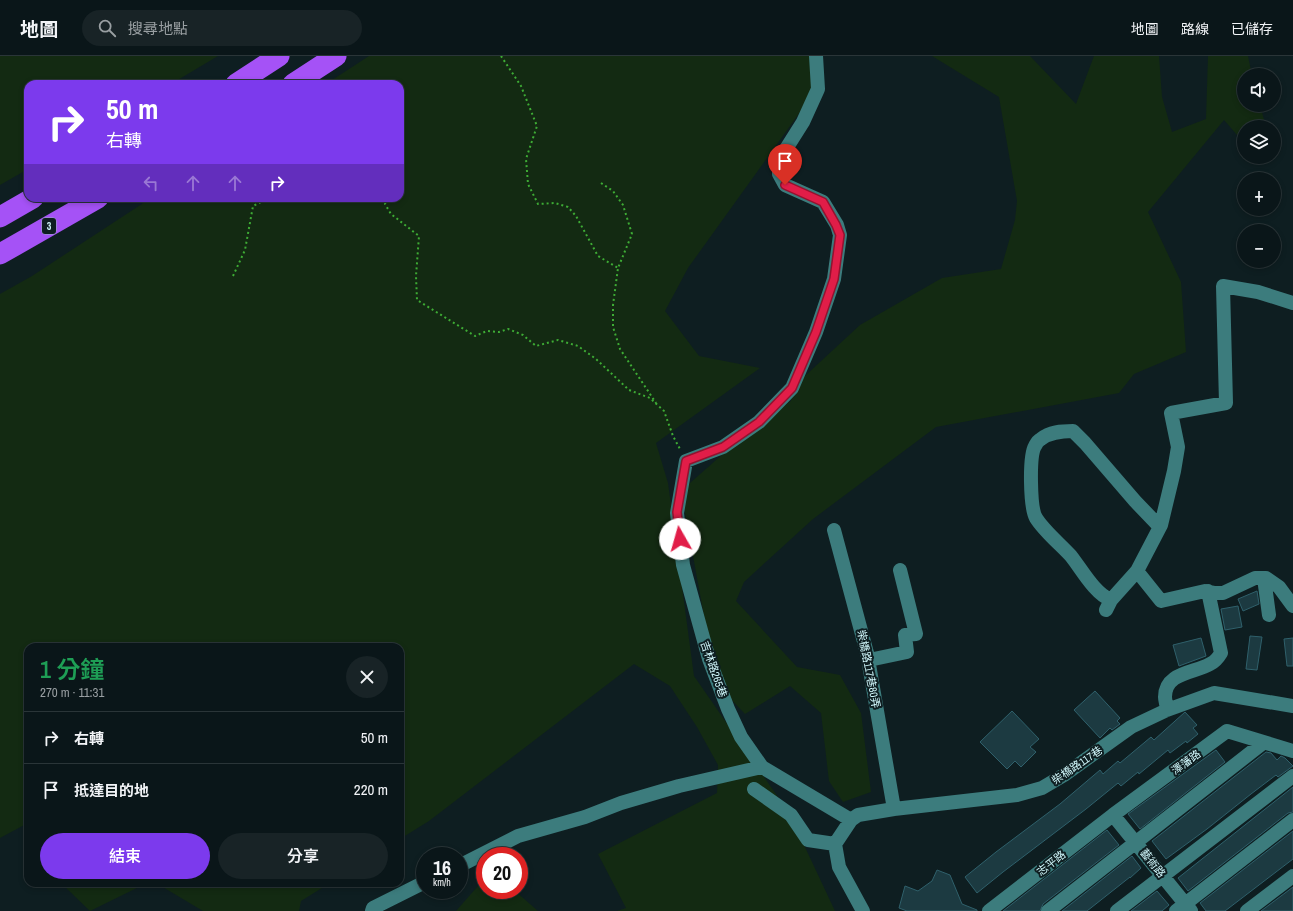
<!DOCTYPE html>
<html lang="zh-TW">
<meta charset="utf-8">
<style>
:root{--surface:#0a1619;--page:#182326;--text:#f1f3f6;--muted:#999fa2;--line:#2a3538;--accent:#7c3aed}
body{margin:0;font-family:"Archivo Narrow","Noto Sans TC",sans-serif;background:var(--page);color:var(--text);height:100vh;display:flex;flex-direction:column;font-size:15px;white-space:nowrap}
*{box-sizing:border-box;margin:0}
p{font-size:13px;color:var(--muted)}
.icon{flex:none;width:22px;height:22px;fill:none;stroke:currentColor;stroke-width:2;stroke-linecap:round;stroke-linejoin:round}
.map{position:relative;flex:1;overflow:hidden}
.details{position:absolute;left:24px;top:587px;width:380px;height:244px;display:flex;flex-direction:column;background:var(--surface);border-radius:12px;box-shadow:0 2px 6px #0003,0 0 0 1px var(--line)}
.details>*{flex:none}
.hud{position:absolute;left:24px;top:24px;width:380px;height:122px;border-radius:12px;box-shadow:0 2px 6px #0003,0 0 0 1px var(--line);background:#7c3aed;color:#fff;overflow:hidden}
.buttons{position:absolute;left:1237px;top:12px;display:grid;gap:8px}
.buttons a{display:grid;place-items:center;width:44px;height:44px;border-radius:50%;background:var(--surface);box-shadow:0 2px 6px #0003,0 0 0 1px var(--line);font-size:20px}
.speed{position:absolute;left:416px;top:791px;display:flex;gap:8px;font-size:20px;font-weight:700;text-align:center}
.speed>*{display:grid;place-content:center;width:52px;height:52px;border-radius:50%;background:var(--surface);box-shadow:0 2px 6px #0003,0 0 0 1px var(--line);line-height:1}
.speed small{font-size:10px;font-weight:400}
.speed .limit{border:6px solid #d22;background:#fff;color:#111}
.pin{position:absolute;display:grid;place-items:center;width:34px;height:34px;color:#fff;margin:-41px -17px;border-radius:50% 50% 50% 0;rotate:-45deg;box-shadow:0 0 4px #0007}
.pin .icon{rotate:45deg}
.me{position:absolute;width:44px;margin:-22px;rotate:353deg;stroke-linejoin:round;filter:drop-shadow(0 0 3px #0008)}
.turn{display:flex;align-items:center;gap:14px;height:84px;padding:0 16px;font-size:18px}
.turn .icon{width:52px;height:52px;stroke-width:2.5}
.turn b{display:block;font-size:28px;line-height:34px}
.lanes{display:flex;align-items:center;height:38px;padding:0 16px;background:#0003;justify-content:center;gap:20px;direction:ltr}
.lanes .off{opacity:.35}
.round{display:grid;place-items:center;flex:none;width:42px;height:42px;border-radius:21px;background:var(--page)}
.headline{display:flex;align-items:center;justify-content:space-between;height:68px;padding:0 16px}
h1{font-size:24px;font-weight:600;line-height:30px;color:#1e9e55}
.action{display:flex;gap:8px;margin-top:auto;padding:8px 16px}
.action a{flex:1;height:46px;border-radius:24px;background:var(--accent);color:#fff;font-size:16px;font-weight:600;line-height:46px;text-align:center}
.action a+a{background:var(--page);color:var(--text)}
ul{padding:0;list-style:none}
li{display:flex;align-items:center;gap:12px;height:52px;padding:0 16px;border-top:1px solid var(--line)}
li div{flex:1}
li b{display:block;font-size:15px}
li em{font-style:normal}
header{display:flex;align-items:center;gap:24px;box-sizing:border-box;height:56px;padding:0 20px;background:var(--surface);border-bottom:1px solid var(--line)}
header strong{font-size:19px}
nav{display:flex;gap:22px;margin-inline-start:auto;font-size:14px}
.search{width:280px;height:36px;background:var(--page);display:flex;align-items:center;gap:10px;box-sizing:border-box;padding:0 14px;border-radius:22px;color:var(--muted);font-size:15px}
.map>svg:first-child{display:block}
.green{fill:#132a12}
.building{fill:#1c3a41;stroke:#2f606b}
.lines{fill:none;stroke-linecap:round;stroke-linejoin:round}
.path{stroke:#3eac35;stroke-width:2;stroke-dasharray:2 3;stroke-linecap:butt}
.minor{stroke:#3c7c7d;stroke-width:14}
.highway{stroke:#a552f6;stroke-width:21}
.route-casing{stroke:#92132f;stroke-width:10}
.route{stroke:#e11d48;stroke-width:7}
.labels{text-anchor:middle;stroke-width:4;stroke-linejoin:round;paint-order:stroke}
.shield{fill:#0e1e21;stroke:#96b7ba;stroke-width:1}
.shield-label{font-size:10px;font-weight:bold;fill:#d1f8fc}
.street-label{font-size:11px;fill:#d1f8fc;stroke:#0e1e21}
</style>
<header>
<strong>地圖</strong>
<div class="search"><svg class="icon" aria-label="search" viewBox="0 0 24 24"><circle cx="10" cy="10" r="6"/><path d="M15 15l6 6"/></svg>搜尋地點</div>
<nav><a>地圖</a><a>路線</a><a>已儲存</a></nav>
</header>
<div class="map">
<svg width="1293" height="855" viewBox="0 0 1293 855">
<rect width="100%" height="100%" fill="#0e1e21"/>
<!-- green -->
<path class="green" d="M0 0H218L171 28H28V113L0 129Z
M369 0H820L823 24 688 212 665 255 699 300 760 312 656 387 668 427 694 620 789 757 835 855H617L626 852 598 798 717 737 718 709 697 671 670 630 634 608 429 765 400 783V591H28V767L0 782V238L32 220 151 142H400V28H326Z
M932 0H1030L1076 48 1094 0H1159L1162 41 1172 76 1206 63 1208 0H1248L1252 19H1244V49H1260L1266 71H1244V87L1224 64 1148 156 1181 226 1186 296 1134 318 1119 337 936 371 813 463 744 526 736 545 797 611 840 619 861 657 871 736 843 746 829 725 821 657 790 630 745 658 727 639 705 565 681 435 759 366 791 345 792 332 860 269 942 222 1001 213 1015 164 1017 145 999 41Z
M485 822V834H514L538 855H456Z
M61 827H147L90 855Z
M156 827H330L301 845 299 855H203Z"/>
<!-- building -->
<path class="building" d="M1257 535 1259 548 1243 555 1238 543Z
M1238 550 1242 571 1225 574 1221 553Z
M1250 580 1262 581 1257 614 1246 613Z
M1201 582 1206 600 1179 610 1173 589Z
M1293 582V610H1287L1284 583Z
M1095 635 1120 662 1117 665 1120 668 1112 674 1110 672 1100 682 1074 654Z
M1012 655 1039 683 1030 691 1036 696 1021 711 1015 705 1007 713 980 686Z
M1185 656 1197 669 1193 672 1198 678 1187 687 1186 685 1170 697 1168 694 1139 718 1138 716 1121 730 1118 727 1086 753 1003 816 977 837 965 821 996 796 1060 748 1100 714 1103 718 1118 705 1120 707 1151 681 1154 684Z
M1216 694 1225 706 1140 773 1128 758Z
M1266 696 1271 697 1277 704 1281 700 1285 702 1293 710 1278 721 1276 719 1251 738 1207 773 1166 803 1152 785Z
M1293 731V756L1288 757 1188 835 1178 822Z
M1107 774 1119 789 1043 848 1040 855H1003Z
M1293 775V803L1225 855H1206L1200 847Z
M1132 800 1141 812 1130 822V821L1087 855H1062Z
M937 814 950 819 962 848 977 854V855H907L899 852 905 830 918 835 932 825Z
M1293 831V855H1261Z
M1157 835 1169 849 1162 855H1131Z"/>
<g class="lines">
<!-- path -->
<path class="path" d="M501 0 521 30 537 70 526 103 528 128 538 148 555 147 568 151 576 160 598 200 618 212
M601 127 613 135 623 149 632 178 618 212 613 249V271L620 293 656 347
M387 142 385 148 391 158 419 180 416 220 417 244 475 280 487 275 499 276 508 273 523 279 536 290 558 284 578 290 596 303 629 334 650 342 664 355 673 380 681 395
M233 220 245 194 253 150 269 142"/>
<!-- minor -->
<path class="minor" d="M816 0 818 33 803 66 779 104V118L785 129 823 146 837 169 840 179 834 223 816 276 792 332 759 366 723 391 686 405 677 457 683 509 709 603 728 653 741 681 762 711 851 764
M834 474 867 597 894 753
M1137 515 1161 545 1205 535 1215 537H1223L1255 522H1266L1279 531 1293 550
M1264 522 1269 559
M1111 544C1095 538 1082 514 1071 500 1060 488 1044 475 1036 462 1030 452 1029 400 1035 390 1036 388 1039 384 1041 383 1050 376 1061 375 1073 375L1085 387 1135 445 1156 467 1161 469
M1106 554 1111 544 1137 515 1161 469 1174 415 1178 391 1171 357 1226 347 1223 230 1258 236 1293 247
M869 604 907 596 905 579 916 578 900 514
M1167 654C1167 650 1165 645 1165 641 1165 616 1195 617 1210 608 1215 606 1218 602 1221 597L1208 535
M754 733 791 759 808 784 835 788
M1113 759 1191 855
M459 810 518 780 585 761 621 747 679 730 762 711
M372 855 373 852 425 826
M863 855 839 811 835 788 851 764 858 759 894 753 1017 739 1042 732 1064 719 1131 671 1167 654 1214 637 1293 650
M989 855 1113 759 1227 675 1293 695
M1048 855 1263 687
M1117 855 1293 720
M1176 855 1293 764
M1247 855 1293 820"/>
<!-- highway -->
<path class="highway" d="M236 28 279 0
M293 28 336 0
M0 161 33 142
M0 198 98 142"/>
</g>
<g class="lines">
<defs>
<path id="route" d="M680 483 677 456 686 405 723 391 759 366 792 332 816 276 834 223 840 179 836 169 823 146 785 129"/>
</defs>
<!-- route casing -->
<use href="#route" class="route-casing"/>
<!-- route -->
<use href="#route" class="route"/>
</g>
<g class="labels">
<!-- shield labels -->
<rect class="shield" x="42" y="162" width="14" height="16" rx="3"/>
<g class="shield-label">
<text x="49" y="174">3</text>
</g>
<!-- street labels -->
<g class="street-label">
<text transform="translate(714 613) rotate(71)" y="4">吉林路265巷</text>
<text transform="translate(869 613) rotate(79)" y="4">柴橋路117巷80弄</text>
<text transform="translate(1186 706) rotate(-36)" y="4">澤藩路</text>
<text transform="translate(1077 709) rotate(-34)" y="4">柴橋路117巷</text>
<text transform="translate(1051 807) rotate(-38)" y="4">志平路</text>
<text transform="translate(1153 807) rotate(52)" y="4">藝術路</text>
</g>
</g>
</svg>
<div class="buttons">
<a><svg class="icon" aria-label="sound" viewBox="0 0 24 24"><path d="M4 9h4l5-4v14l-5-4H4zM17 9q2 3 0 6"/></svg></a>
<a><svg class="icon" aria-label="layers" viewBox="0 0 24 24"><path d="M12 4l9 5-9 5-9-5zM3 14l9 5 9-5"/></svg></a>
<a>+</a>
<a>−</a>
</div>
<div class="speed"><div>16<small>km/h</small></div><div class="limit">20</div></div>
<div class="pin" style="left:785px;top:129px;background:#d93025"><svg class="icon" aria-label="arrive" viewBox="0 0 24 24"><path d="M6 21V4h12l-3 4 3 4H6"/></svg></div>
<svg class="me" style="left:680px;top:483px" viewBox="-20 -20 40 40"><circle r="19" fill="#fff"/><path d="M0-13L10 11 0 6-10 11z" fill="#e11d48"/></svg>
<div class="hud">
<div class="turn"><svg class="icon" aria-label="right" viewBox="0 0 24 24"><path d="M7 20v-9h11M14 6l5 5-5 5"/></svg><div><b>50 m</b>右轉</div></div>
<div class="lanes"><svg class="icon off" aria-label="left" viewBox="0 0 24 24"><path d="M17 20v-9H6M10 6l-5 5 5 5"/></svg><svg class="icon off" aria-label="ahead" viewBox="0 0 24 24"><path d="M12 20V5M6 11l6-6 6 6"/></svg><svg class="icon off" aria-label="ahead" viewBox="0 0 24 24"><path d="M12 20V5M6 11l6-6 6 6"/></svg><svg class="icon" aria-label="right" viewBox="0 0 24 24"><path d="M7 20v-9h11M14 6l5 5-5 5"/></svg></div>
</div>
<section class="details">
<div class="headline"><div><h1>1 分鐘</h1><p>270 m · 11:31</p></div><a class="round"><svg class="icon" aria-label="close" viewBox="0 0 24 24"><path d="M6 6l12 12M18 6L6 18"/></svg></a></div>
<ul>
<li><svg class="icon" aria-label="right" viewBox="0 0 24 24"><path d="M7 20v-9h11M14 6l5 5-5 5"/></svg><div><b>右轉</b></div><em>50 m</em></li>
<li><svg class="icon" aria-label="arrive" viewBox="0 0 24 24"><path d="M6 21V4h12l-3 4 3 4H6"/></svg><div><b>抵達目的地</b></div><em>220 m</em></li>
</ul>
<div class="action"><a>結束</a><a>分享</a></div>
</section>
</div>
